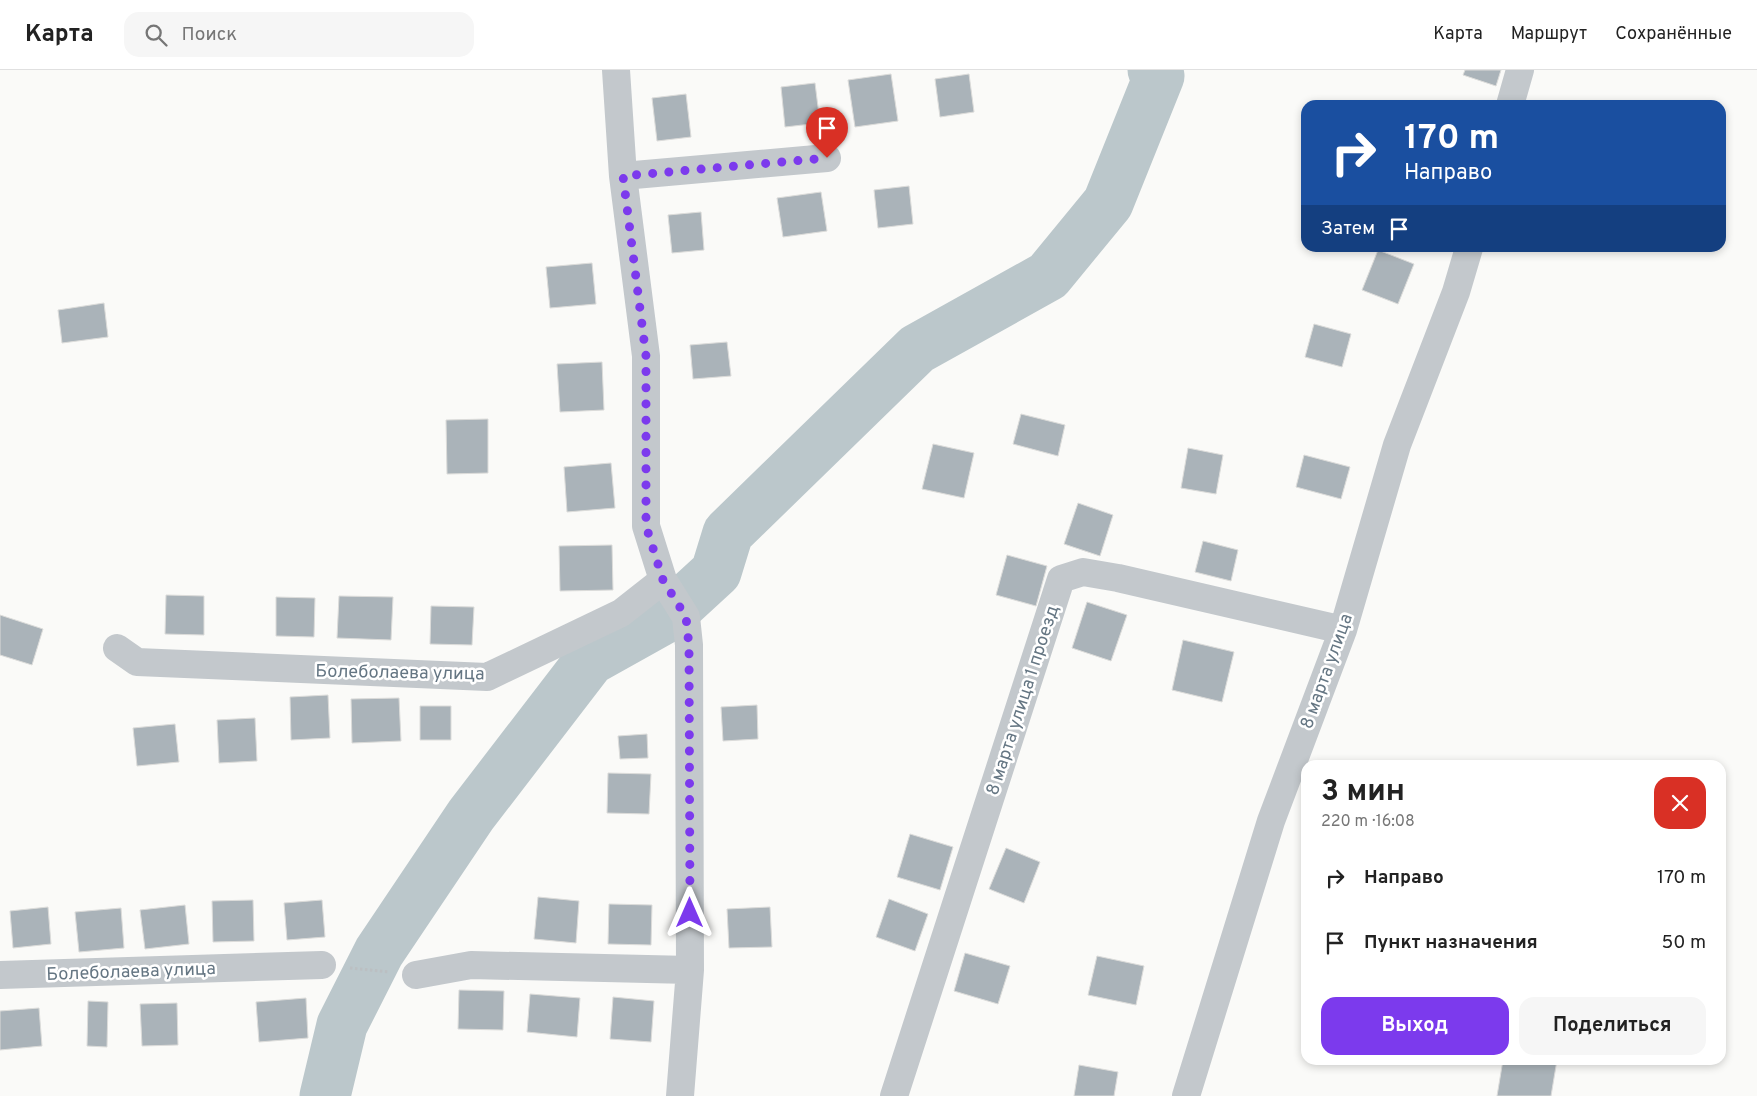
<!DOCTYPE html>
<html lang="ru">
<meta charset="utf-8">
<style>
:root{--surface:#fff;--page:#f6f6f6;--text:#222;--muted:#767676;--line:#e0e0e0;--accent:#7c3aed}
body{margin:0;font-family:Overpass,sans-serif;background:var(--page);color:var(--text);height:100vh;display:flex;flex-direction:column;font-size:19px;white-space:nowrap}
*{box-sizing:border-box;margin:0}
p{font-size:16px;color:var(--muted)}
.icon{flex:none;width:28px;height:28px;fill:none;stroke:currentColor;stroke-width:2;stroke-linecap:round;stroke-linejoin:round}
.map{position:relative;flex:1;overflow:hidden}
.drawer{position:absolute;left:1301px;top:690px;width:425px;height:305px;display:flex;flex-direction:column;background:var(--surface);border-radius:15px;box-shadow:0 2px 8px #0003}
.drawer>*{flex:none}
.guide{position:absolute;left:1301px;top:30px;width:425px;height:152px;border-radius:15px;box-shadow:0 2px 8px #0003;background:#1a4fa0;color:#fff;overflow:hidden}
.pin{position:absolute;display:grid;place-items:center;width:42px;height:42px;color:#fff;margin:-51px -21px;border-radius:50% 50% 50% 0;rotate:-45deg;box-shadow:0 0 5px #0007}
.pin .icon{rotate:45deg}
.me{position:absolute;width:55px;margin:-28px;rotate:0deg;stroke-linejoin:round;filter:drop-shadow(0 0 4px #0008)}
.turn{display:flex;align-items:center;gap:18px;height:105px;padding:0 20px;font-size:22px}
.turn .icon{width:65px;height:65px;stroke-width:2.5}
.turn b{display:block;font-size:35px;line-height:42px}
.then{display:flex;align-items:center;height:48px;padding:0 20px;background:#0003;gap:10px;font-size:19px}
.round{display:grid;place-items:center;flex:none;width:52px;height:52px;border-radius:15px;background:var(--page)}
.head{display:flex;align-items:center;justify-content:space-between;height:85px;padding:0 20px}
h1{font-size:30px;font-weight:700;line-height:38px}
.primary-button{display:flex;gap:10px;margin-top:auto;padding:10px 20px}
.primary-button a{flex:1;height:58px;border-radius:15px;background:var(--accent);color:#fff;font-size:20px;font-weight:700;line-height:58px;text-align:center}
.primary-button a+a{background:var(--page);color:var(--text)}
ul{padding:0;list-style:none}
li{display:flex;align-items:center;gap:15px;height:65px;padding:0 20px}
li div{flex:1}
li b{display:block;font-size:19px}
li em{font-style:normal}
header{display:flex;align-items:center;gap:30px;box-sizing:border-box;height:70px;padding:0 25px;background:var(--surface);border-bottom:1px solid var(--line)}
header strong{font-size:24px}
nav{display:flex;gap:28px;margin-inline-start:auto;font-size:18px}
.search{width:350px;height:45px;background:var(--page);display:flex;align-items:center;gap:12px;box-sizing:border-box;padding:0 18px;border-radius:15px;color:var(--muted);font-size:19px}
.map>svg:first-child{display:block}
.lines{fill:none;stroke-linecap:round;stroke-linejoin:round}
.river{stroke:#bbc7cb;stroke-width:51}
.building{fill:#aab3b9;stroke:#dcdcda}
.path{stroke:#bbbfc2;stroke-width:3;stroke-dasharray:2.5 2.5;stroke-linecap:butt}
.minor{stroke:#c3c8cc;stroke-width:28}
.route{stroke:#7c3aed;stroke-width:9;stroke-dasharray:0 16.2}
.labels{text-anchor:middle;stroke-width:5;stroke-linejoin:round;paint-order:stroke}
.street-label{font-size:18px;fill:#657683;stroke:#fff}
</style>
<header>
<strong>Карта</strong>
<div class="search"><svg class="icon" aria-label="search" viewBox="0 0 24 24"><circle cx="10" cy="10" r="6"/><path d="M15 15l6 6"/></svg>Поиск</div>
<nav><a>Карта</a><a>Маршрут</a><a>Сохранённые</a></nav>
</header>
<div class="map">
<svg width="1757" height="1026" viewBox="0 0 1757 1026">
<rect width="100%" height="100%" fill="#fafaf8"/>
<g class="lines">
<!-- river -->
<path class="river" d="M325 1026 342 955 379 882 471 745 590 590 667 547 716 502 728 463 917 279 1048 206 1108 133 1159 6 1153 0"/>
</g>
<!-- building -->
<path class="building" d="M1465 0H1501L1496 16 1463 5Z
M891 4 898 51 855 57 848 10Z
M969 4 974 42 940 47 935 9Z
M815 13 820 53 785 57 781 17Z
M686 24 691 67 657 71 652 28Z
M909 116 913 154 878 158 874 120Z
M821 122 827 161 783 167 777 128Z
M701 142 704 180 672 183 668 145Z
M1378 180 1414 194 1398 234 1362 220Z
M592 193 596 234 550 238 546 197Z
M104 233 108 267 62 273 58 240Z
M1314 254 1351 264 1342 297 1305 287Z
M727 272 731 306 693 309 690 275Z
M602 292 604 340 560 342 557 294Z
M1021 344 1065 355 1058 386 1013 374Z
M488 349V403L447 404 446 350Z
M933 374 974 383 964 428 922 419Z
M1188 378 1223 385 1216 424 1181 418Z
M1304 385 1350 397 1341 429 1296 417Z
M611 393 615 438 567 442 564 397Z
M1078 433 1113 445 1100 486 1064 474Z
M1203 471 1238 480 1231 511 1195 502Z
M612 475 613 520 560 521 559 476Z
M1007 485 1047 496 1036 536 996 525Z
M166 525 204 526V565L165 564Z
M339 526 393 527 391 570 337 568Z
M276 527 315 528 314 567 276 566Z
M1087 532 1127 545 1111 591 1072 578Z
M431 536 474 537 472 575 430 574Z
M0 545 43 559 32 595 0 585Z
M1183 570 1234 582 1222 632 1172 620Z
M328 625 330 668 291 670 290 627Z
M399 628 401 671 352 673 351 629Z
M757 635 758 669 723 671 721 637Z
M420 636H451V670H420Z
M255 648 257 691 219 693 217 650Z
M175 654 179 692 137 696 133 658Z
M647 664 648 688 620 689 618 666Z
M608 703 651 704 649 744 607 743Z
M910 764 953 777 940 820 897 807Z
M1006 778 1040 792 1024 833 989 819Z
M538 827 579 831 576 873 534 869Z
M889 829 928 844 915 881 876 867Z
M253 830 254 871 213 872 212 831Z
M322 830 325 867 287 870 284 833Z
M609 834 652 835 651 875 608 874Z
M185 835 189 874 145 879 140 840Z
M48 837 51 874 13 878 10 841Z
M770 837 772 877 729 878 727 839Z
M121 838 124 878 79 882 75 842Z
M965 883 1010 896 998 934 954 921Z
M1097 886 1144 896 1136 935 1088 925Z
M459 920 504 921 503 960 458 959Z
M530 924 580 928 577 967 527 962Z
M613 927 654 931 651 972 610 969Z
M306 928 308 968 259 972 256 932Z
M88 931 108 932 107 977 87 976Z
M177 933 178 975 142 976 140 934Z
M39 938 42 976 0 980V941Z
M1503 990H1557L1551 1026H1497Z
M1079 995 1118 1002 1114 1026H1074Z"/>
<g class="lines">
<!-- path -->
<path class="path" d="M350 898 389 902"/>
<!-- minor -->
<path class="minor" d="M616 0 623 106 646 286V456L663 510 686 547 689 575 690 900 680 1026
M1510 35 1520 0
M623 106 827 88
M117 578 137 592 487 607 621 543 663 510
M0 905 322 895
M416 905 471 895 690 900
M894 1026 1061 509 1083 502 1118 508 1343 560
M1186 1026 1271 751 1343 560 1397 375 1456 222 1469 178"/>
</g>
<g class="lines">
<!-- route -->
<path class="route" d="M690 843 689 576 686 547 663 510 646 456V286L623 106 827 88"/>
</g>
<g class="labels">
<!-- street labels -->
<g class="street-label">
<text transform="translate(1326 601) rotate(-70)" y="6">8 марта улица</text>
<text transform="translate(400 602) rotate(1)" y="6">Болеболаева улица</text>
<text transform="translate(1022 630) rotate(-72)" y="6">8 марта улица 1 проезд</text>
<text transform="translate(131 901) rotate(-2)" y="6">Болеболаева улица</text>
</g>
</g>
</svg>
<div class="pin" style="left:827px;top:88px;background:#d93025"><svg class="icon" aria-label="arrive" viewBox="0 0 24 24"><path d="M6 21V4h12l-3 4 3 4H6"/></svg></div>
<svg class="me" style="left:690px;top:843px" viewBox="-20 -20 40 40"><path d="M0-17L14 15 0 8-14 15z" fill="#7c3aed" stroke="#fff" stroke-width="4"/></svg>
<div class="guide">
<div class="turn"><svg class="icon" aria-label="right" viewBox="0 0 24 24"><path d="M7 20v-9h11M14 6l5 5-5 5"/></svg><div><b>170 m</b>Направо</div></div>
<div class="then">Затем<svg class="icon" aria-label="arrive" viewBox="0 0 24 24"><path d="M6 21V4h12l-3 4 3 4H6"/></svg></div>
</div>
<section class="drawer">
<div class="head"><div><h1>3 мин</h1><p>220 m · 16:08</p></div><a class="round" style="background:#d93025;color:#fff"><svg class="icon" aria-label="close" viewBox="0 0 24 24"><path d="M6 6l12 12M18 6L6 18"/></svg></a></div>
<ul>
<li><svg class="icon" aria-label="right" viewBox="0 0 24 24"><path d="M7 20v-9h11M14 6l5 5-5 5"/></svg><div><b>Направо</b></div><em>170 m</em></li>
<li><svg class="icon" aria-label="arrive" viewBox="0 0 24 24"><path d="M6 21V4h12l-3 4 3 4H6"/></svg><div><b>Пункт назначения</b></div><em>50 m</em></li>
</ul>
<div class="primary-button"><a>Выход</a><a>Поделиться</a></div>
</section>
</div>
